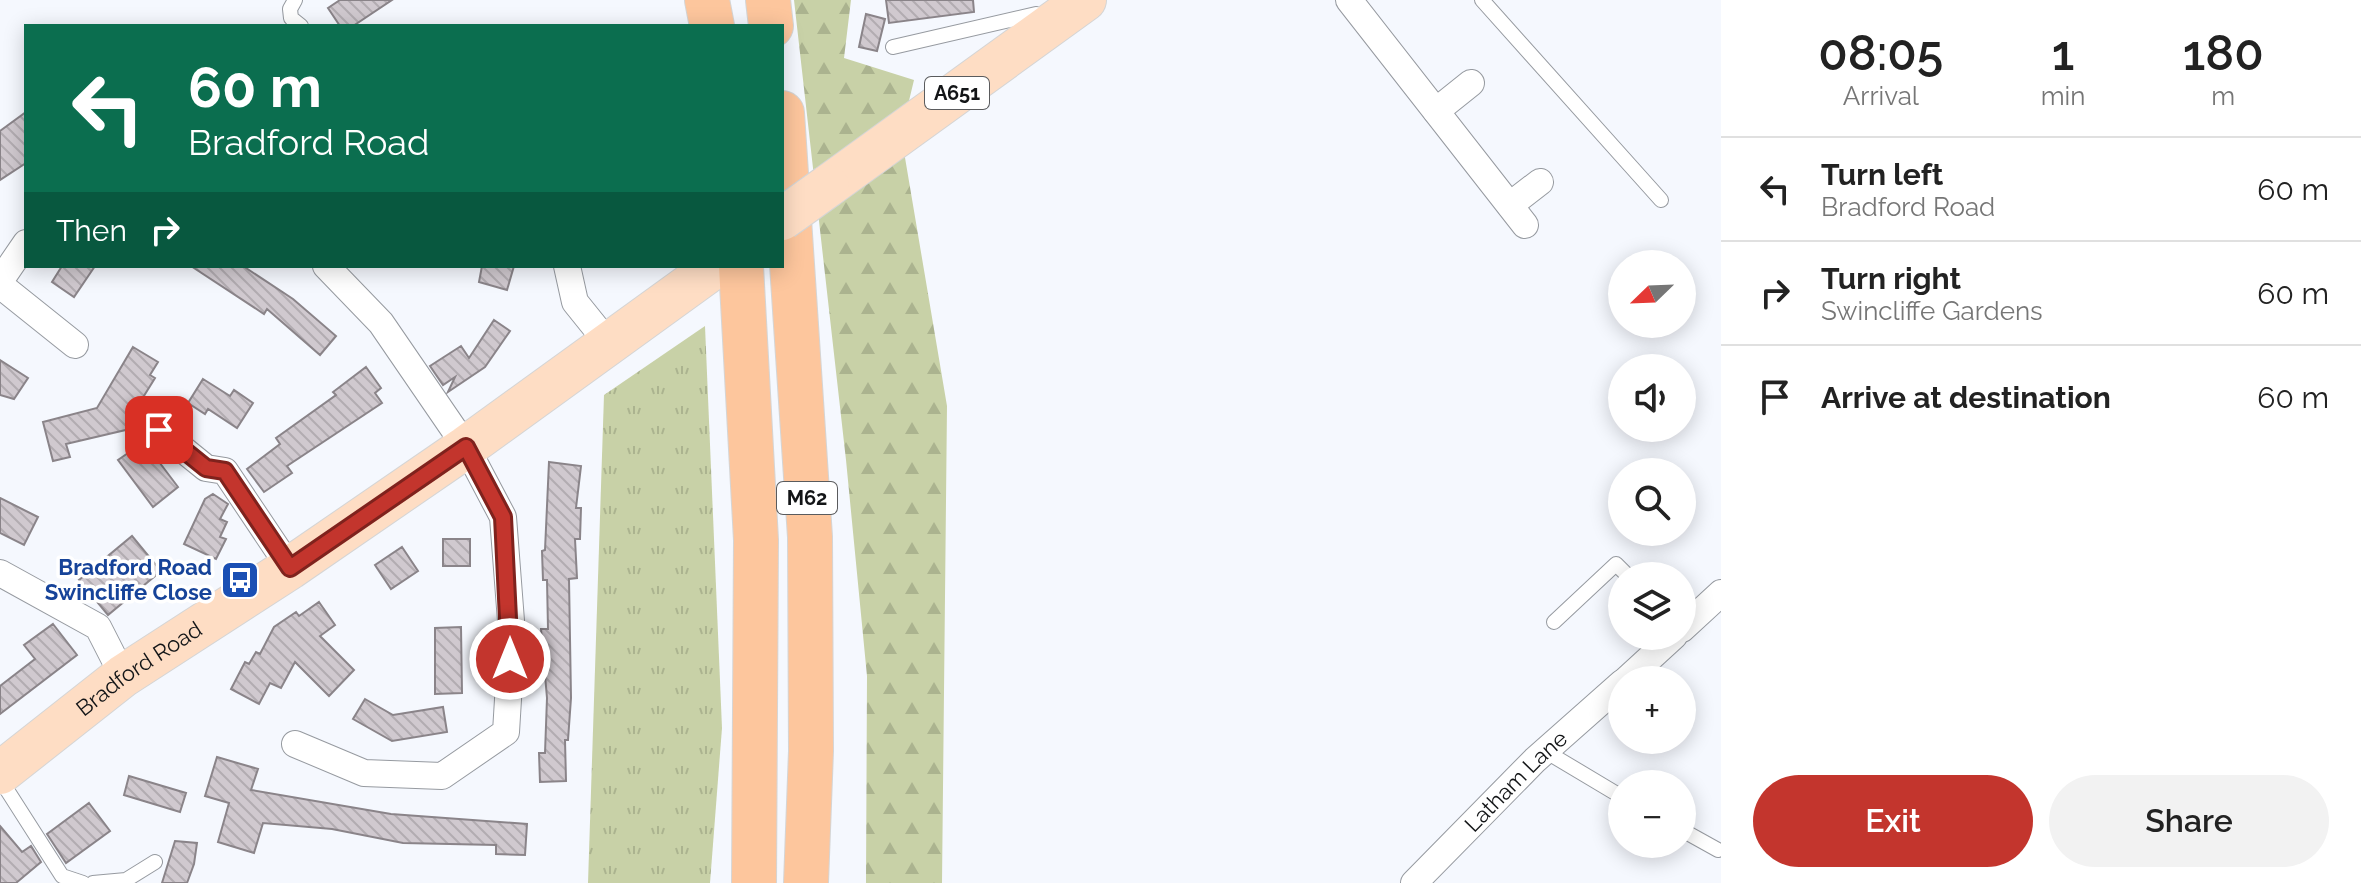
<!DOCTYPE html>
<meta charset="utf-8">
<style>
:root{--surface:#fff;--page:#f2f2f2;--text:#222;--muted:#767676;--line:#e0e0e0;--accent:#c3352d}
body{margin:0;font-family:Raleway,sans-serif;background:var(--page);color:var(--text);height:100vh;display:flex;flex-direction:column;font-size:30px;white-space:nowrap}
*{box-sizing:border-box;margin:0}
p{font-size:26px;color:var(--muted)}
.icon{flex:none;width:44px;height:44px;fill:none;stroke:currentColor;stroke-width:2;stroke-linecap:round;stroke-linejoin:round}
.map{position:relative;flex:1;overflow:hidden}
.details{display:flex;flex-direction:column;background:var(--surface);width:640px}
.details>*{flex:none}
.hud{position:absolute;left:24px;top:24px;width:760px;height:244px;border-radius:0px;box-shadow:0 4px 20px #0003;background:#0b6e4f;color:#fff;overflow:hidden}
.needle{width:52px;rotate:247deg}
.buttons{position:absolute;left:1608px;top:250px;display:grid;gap:16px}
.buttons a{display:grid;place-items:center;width:88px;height:88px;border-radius:50%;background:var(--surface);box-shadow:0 4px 20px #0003;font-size:40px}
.pin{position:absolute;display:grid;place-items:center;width:68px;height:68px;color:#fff;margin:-34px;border-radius:16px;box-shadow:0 4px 12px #0006}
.me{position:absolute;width:88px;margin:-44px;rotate:0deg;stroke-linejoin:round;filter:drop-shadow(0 0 6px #0008)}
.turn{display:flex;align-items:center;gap:28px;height:168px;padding:0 32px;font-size:36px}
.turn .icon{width:104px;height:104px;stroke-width:2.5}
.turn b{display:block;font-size:56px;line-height:68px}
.then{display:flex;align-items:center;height:76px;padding:0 32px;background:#0003;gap:16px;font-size:30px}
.eta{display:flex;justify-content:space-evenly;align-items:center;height:136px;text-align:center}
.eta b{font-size:48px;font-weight:600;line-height:56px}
.action{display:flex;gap:16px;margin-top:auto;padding:16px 32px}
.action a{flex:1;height:92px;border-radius:48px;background:var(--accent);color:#fff;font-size:32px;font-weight:600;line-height:92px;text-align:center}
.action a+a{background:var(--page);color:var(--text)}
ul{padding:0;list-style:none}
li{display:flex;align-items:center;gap:24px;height:104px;padding:0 32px;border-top:2px solid var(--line)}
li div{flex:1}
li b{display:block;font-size:30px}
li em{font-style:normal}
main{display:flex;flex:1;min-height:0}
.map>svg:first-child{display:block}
.grass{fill:url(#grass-tufts)}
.forest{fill:url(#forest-firs)}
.building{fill:url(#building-back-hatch);stroke:#8a8489;stroke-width:2}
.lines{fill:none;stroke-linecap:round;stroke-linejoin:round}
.lane-casing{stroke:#969aa0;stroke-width:16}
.street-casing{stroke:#969aa0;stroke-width:28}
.primary-casing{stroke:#d5d5d5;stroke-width:44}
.highway-casing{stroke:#d5d5d5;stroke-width:46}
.lane{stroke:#fff;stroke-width:14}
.street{stroke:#fff;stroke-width:26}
.primary{stroke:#feddc4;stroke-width:42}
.highway{stroke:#fdc69d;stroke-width:44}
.primary-bridge-casing{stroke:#d5d5d5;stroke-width:44;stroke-linecap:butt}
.primary-bridge{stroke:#feddc4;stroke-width:42}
.route-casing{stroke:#7f221d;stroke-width:20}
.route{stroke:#c3352d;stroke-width:14}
.labels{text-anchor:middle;stroke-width:7;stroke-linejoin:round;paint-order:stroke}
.shield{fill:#fff;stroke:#5a5b5d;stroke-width:2}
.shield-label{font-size:20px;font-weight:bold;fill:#131517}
.transit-label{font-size:22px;font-weight:bold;fill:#164399;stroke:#fff;text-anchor:end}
.street-label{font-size:22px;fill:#131517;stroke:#fff}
</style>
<main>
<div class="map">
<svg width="1721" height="883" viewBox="0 0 1721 883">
<defs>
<pattern id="grass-tufts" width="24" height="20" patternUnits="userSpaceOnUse" patternTransform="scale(2)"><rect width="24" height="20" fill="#c8d1a7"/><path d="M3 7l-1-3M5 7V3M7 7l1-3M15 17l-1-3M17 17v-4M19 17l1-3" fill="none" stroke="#abb38f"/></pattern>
<pattern id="forest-firs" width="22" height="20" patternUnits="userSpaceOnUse" patternTransform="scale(2)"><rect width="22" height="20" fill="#c8d1a7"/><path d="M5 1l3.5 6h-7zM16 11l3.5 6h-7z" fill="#abb38f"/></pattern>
<pattern id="building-back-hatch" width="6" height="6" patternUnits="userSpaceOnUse" patternTransform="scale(2)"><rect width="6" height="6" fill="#d0c9cf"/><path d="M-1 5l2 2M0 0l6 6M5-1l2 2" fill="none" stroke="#b2acb1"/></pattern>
</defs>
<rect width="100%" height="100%" fill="#f5f8fe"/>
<!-- grass -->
<path class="grass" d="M705 326 722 728 710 883H588L604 395Z"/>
<!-- forest -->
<path class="forest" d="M794 0H851L844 58 914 80 901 134 947 406 942 883H866L867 676 846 460Z"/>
<!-- building -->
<path class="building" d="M340 0H392L353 26H340L328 8Z
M886 0H973L974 12 889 23Z
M866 14 885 19 877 51 859 47Z
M26 112V163L0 180V131Z
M62 266H95L74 297 52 282Z
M191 266H243L293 299 336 336 320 355 267 309 264 314Z
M482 266H514L507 290 479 282Z
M494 320 510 331 485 367 448 392 455 377 443 385 430 366 461 346 469 358Z
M133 347 158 362 150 375 155 378 129 420 134 428 66 444 70 457 53 461 43 422 97 408Z
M0 360 28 378 14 399 0 395Z
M366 367 381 388 375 393 382 403 287 466 292 473 264 492 247 469 280 444 276 438 336 395 333 392Z
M203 379 230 396 234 390 253 403 237 428 208 409 205 414 188 403Z
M144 442 178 487 153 507 118 460Z
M549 462 581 466 576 508H581L580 539H575L577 578 569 579 571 698 568 740H565L566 781 540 782 539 753H545L547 698 541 629H548L547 580H543L542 551 545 550Z
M213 494 228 504 220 519 227 522 220 537 226 539 216 559 184 544 205 499Z
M0 498 38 517 24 545 0 533Z
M132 536 161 571 108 615 79 580Z
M443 539H470V566H443Z
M402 547 418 571 391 589 375 565Z
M319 602 335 625 320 636 354 670 329 696 295 662 281 688 270 683 259 704 231 689 245 662 249 664 256 652 260 654 274 627 296 612 299 616Z
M53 624 77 655 0 714V686L35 659 24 645Z
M461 627 462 693 435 694V628Z
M365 699 393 715 443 707 447 732 392 741 353 719Z
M217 757 258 769 251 790 391 814 527 824 525 855 496 854V845L403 843 332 829 263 823 254 853 218 842 229 803 205 796Z
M129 776 186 793 180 812 124 795Z
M89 803 110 831 66 863 47 834Z
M0 826 22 852 31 846 41 862 16 883H0Z
M175 841 197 843 194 864 187 883H162Z"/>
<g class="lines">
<defs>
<path id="lane" d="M295 0 290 9 291 18 301 26
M1482 0 1661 200
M893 47 1036 14 1042 17
M1554 622 1616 564 1628 576
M1545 751 1622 797
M0 779 62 876 83 883
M1682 830 1718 850
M93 883 126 880 155 862"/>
<g id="street">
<path d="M1349 0 1525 225"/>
<path d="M1436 111 1471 83"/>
<path d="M1510 205 1540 182"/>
<path d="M567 266 575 302 608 343"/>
<path d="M0 281 26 243"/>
<path d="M0 285 75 345"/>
<path d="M159 430 206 468 225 471 290 568"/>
<path d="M0 573 98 627 123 676"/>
<path d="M1682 629 1721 593"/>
<path d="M1626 680 1674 636"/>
<path d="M295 744 364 773 442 776 506 732 512 634 503 517 466 447 381 323 326 266"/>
<path id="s1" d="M1414 883 1535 760 1622 683"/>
</g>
<g id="primary">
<path d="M828 186 1085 0"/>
<path id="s2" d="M0 773 123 676 290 568 466 447 716 266"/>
</g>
<path id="highway" d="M707 0 712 26
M768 0 771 26
M782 113 810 537 811 751 806 883
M741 266 756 540 754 883"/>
</defs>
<!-- lane casing -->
<use href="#lane" class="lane-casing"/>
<!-- street casing -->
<use href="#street" class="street-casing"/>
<!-- primary casing -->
<use href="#primary" class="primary-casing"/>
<!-- highway casing -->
<use href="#highway" class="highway-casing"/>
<!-- lane -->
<use href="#lane" class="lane"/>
<!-- street -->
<use href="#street" class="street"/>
<!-- primary -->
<use href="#primary" class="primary"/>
<!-- highway -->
<use href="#highway" class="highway"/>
<defs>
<path id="primary-bridge" d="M782 219 828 186"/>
</defs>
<!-- primary-bridge casing -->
<use href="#primary-bridge" class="primary-bridge-casing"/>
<!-- primary-bridge -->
<use href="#primary-bridge" class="primary-bridge"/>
</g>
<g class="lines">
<defs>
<path id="route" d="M159 430 206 468 225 471 290 568 466 447 503 517 510 659"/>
</defs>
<!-- route casing -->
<use href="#route" class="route-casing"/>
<!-- route -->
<use href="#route" class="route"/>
</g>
<!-- icons -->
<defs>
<symbol id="bus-square" viewBox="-11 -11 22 22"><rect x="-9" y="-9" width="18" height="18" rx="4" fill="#1a4fb4" stroke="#fff"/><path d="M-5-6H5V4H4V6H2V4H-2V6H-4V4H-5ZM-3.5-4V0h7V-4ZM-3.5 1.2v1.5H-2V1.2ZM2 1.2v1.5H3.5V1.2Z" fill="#fff"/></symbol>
</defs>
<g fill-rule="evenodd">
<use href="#bus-square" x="218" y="558" width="44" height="44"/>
</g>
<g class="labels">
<!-- shield labels -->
<g class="shield">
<rect x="925" y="77" width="64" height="32" rx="6"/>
<rect x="777" y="482" width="60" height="32" rx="6"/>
</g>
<g class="shield-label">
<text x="957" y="100">A651</text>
<text x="807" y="505">M62</text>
</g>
<!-- transit labels -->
<g class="transit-label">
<text x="212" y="575">Bradford Road<tspan x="212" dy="25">Swincliffe Close</tspan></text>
</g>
<!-- street labels -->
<g class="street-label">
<text dy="8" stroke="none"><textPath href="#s2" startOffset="174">Bradford Road</textPath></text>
<text dy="8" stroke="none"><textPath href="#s1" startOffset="144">Latham Lane</textPath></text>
</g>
</g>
</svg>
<div class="buttons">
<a><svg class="needle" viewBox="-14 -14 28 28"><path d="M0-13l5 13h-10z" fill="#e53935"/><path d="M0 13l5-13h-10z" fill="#767676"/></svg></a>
<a><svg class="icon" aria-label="sound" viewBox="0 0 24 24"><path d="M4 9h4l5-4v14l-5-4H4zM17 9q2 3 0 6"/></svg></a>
<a><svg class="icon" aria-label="search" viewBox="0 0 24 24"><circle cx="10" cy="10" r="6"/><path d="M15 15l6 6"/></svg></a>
<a><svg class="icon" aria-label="layers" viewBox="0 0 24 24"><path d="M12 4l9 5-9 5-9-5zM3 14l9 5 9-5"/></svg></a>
<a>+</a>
<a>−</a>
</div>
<div class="pin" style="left:159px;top:430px;background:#d93025"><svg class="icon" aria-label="arrive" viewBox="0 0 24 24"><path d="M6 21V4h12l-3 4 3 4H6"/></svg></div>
<svg class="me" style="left:510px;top:659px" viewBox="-20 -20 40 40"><circle r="17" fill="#c3352d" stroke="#fff" stroke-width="3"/><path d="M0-11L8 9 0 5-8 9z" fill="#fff"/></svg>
<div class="hud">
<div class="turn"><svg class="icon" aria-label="left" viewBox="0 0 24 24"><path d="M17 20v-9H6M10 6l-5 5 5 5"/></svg><div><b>60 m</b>Bradford Road</div></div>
<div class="then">Then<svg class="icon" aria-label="right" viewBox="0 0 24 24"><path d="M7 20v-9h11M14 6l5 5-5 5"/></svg></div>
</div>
</div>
<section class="details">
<div class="eta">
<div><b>08:05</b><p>Arrival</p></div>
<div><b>1</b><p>min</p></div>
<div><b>180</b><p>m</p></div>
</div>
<ul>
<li><svg class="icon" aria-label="left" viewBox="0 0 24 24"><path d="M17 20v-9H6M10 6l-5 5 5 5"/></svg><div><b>Turn left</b><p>Bradford Road</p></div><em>60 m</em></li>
<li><svg class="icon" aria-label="right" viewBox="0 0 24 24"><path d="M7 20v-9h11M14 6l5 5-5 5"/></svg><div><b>Turn right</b><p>Swincliffe Gardens</p></div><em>60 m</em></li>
<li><svg class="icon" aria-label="arrive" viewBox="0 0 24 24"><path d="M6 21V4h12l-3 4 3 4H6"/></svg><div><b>Arrive at destination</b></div><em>60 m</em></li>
</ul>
<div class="action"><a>Exit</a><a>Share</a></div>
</section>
</main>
